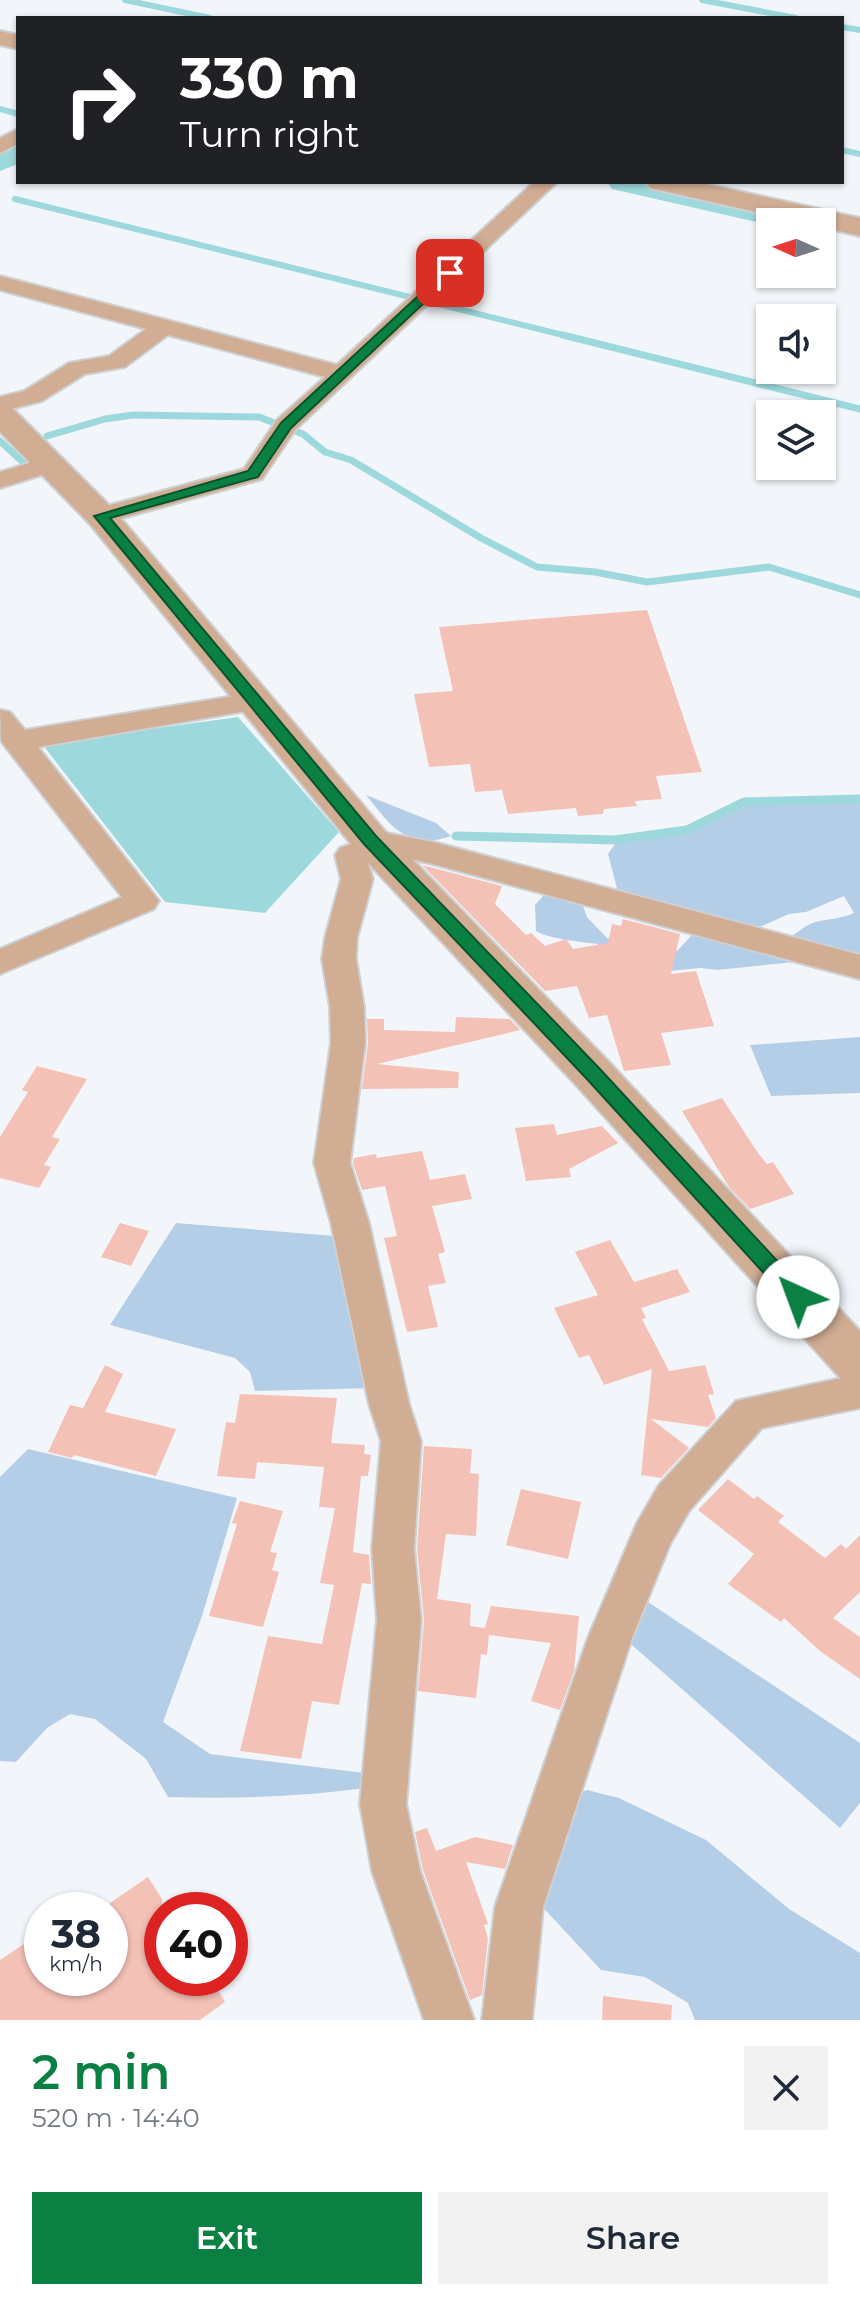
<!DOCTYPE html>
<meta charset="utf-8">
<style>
:root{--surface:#fff;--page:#f2f2f3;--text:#1f2937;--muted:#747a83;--accent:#0b8043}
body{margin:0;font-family:Montserrat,sans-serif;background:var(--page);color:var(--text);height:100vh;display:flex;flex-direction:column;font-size:30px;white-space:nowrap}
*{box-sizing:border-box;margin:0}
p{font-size:26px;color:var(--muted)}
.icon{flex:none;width:44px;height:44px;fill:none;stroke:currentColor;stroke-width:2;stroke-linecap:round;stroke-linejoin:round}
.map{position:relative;height:2020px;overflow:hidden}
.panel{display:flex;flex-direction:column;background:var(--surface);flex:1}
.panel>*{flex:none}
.guide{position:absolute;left:16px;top:16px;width:828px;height:168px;border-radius:0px;box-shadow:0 2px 6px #0004;background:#202124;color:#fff;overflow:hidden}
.needle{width:52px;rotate:273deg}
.controls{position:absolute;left:756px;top:208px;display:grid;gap:16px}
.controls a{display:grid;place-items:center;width:80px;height:80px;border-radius:0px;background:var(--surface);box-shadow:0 2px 6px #0004;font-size:40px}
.speed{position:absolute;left:24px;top:1892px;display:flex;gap:16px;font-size:40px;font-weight:700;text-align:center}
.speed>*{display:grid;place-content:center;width:104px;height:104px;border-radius:50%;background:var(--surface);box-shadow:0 2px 6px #0004;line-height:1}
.speed small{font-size:20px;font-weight:400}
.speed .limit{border:12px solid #d22;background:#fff;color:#111}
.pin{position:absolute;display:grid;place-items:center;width:68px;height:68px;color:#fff;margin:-34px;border-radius:16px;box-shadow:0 4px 12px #0006}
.me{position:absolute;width:88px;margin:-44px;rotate:317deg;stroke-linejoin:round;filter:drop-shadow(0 0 6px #0008)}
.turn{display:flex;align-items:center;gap:28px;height:168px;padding:0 32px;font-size:36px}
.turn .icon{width:104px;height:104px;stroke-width:2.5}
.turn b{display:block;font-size:56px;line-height:68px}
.round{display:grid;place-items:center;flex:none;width:84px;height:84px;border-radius:0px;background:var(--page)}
.summary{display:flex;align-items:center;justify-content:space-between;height:136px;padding:0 32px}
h1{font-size:48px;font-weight:600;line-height:60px;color:var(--accent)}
.primary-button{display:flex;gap:16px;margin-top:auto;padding:16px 32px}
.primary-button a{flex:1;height:92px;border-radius:0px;background:var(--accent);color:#fff;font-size:32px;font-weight:600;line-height:92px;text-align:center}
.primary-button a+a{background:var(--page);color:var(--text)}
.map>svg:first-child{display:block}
.green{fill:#b5cee8}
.water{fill:#9dd9dc}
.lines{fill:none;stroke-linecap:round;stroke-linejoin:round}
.stream-far2{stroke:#9dd9dc;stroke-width:6}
.stream-far1{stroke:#9dd9dc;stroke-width:7}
.stream{stroke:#9dd9dc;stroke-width:9}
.river{fill:#9dd9dc;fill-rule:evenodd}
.building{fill:#f4c1b6}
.minor-casing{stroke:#cdd1d4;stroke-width:4}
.tertiary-casing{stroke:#cdd1d4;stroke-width:4}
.minor{fill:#d1ad94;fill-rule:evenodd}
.tertiary{fill:#d1ad94;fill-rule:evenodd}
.route{fill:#0b8043;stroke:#07532c;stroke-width:2}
</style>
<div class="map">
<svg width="860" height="2020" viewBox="0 0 860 2020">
<rect width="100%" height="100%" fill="#f2f6fa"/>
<!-- green -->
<path class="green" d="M366 795 436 823 451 836C407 851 391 826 366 795Z
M860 801V959L788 939C795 934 802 928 810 924 825 918 839 920 854 913L844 896 806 912 789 914 762 926H734L618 892 608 854 615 844 687 833 748 805Z
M558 895 581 900 587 917 607 938 677 951 693 934 804 961 717 970 701 968 647 973 602 954 598 944C581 942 550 939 536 931L535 905 543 896Z
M860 1037V1093L771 1096 750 1045Z
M176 1223 347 1237 374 1388 255 1391 250 1372 235 1358 110 1325Z
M28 1449 237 1498 202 1616 163 1722 210 1754 373 1774V1787C305 1797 237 1799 168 1797L146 1759 95 1719 70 1714 47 1728 16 1762 0 1761V1477Z
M642 1598 860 1743V1803L840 1828 624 1638Z
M587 1790 619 1798 706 1840 789 1909 860 1953V2020H695L688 2003 645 1977 601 1970 537 1901 574 1794Z"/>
<!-- water -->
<path class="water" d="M238 717 339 832 265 913 165 902 42 744Z"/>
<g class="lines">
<!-- stream-far2 -->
<path class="stream-far2" d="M125 0 210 18
M702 0 796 18
M842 27 860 30
M0 109 18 114
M842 150 860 154
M15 199 571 337"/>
<!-- stream-far1 -->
<path class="stream-far1" d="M563 335 860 409
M47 436 105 419 133 415 259 417 303 434 325 452 351 460 481 538 537 567 595 572 647 582 769 567 860 595
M0 441 25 464"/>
<!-- stream -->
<path class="stream" d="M456 836 615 840 687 830 744 802 860 799"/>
<!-- river -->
<path class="river" d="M18 139V164L0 171V146Z
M607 182H670L816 215 821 222H770V225L612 189Z"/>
</g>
<!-- building -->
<path class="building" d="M647 610 702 772 656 776 662 799 635 801 637 806 604 809 603 814 578 816 576 808 508 814 502 790 475 792 470 764 429 767 414 694 453 691 439 627Z
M422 865 502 886 495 904 526 935 531 933 545 946 566 939 573 949 608 943 612 924 621 926 623 919 680 934 671 974 696 971 714 1026 661 1033 671 1065 624 1071 607 1015 589 1018 577 986 545 991Z
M456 1017 510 1019 520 1030 377 1064 459 1072 458 1088 362 1089 368 1043 367 1019H384V1030L455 1032Z
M37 1066 87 1079 52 1137 60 1139 44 1165 51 1167 39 1188 0 1178V1137L28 1092 22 1090Z
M722 1098 758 1153 767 1164 773 1162 794 1194 750 1209 729 1187 682 1111Z
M554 1124 557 1135 602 1126 618 1143 569 1169 571 1177 526 1181 515 1128Z
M422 1151 430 1180 465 1174 472 1199 432 1206 445 1252 438 1254 446 1283 428 1286 438 1327 407 1332 384 1238 397 1236 385 1186 362 1190 353 1163 354 1158 376 1154 377 1158Z
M120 1223 149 1231 131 1266 101 1257Z
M610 1240 634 1282 677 1269 690 1292 641 1308 646 1318 642 1319 669 1371 705 1365 714 1394 708 1395 716 1418 708 1427 651 1419 689 1448 661 1478 641 1475 652 1369 604 1385 589 1355 579 1358 554 1308 598 1295 575 1252Z
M105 1365 123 1374 105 1412 176 1429 156 1476 74 1455 72 1458 48 1452 70 1405 83 1408Z
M240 1394 337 1398 331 1443 365 1445 364 1454 371 1455 368 1476H361L353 1552 369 1555 371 1584 362 1583 339 1705 312 1701 301 1759 240 1751 268 1636 322 1644 334 1585 320 1583 335 1508 319 1507 324 1467 257 1462 255 1479 217 1476 226 1422 235 1423Z
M424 1446 472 1449 470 1473 479 1474 476 1536 446 1534 437 1599 471 1604 470 1626 485 1628 491 1606 579 1616 574 1671 560 1710 531 1701 551 1643 489 1635 487 1655 481 1654 476 1698 418 1691 424 1620 417 1549Z
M728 1479 754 1499 757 1496 784 1516 778 1522 825 1558 841 1544 846 1549 860 1535V1592L833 1618 860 1637V1679L820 1651 784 1618 781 1622 728 1584 754 1554 698 1510Z
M521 1489 581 1502 568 1559 506 1545Z
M240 1501 283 1511 270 1552 277 1553 272 1570 279 1572 263 1627 209 1616 237 1524 232 1523Z
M427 1828 436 1851 475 1837 513 1845 505 1869 466 1862 488 1924 484 1925 488 1938 482 1995 470 2000 423 1870 415 1832Z
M148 1877 162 1899V1978H211L225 2002 200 2020H0V1960L24 1944 28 1952 42 1942V1978H110V1903Z
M603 1996 672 2005 671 2020H602Z"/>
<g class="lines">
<defs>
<path id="minor" d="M18 129V144L0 153V138Z
M534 182H557L295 430 262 479 101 524 92 522 88 516 92 510 244 469 277 420 325 377 168 335 125 367 85 374 42 401 0 412V397L24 391 69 363 109 356 146 329 0 290V276L337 365Z
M52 456 61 459 65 464 61 469 0 488V472Z
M253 693 263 696 268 702 263 708 38 747 159 901 154 909 0 974V949L122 897 1 741 0 710 10 712 25 730Z
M370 830 433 842 860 955V979L433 864 363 848 373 879 357 938 356 959 364 1007 365 1043 350 1163 369 1223 409 1404 421 1441 414 1549 421 1620 406 1804 420 1871 474 2020H424L372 1871 360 1804 377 1620 372 1549 381 1441 369 1404 331 1223 314 1163 331 1043 330 1007 322 959 325 938 341 879 335 855 340 848 351 844 358 846 354 840 359 833Z
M860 1374V1408L762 1428 689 1511 670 1544 632 1638 543 1907 532 2020H482L495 1907 588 1638 637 1523 659 1485 736 1401Z"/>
<path id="tertiary" d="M0 31 18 35V49L0 45Z
M646 182H697L860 218V236L822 227V222H800L650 188Z
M0 404 11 407 113 509 384 830 608 1061 860 1331V1386L842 1380 576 1085 356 850 89 523 0 432Z"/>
</defs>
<!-- minor casing -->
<use href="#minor" class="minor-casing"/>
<!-- tertiary casing -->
<use href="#tertiary" class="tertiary-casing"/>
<!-- minor -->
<use href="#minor" class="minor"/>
<!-- tertiary -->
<use href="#tertiary" class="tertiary"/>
</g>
<!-- route -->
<path class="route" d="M446 270 456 273 291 428 258 477 110 518 376 836 599 1068 805 1291 808 1297 805 1303 798 1306 791 1303 586 1078 364 844 94 516 248 471 281 423Z"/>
</svg>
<div class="controls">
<a><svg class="needle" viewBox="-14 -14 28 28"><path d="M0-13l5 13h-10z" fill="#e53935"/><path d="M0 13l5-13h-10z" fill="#747a83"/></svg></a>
<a><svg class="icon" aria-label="sound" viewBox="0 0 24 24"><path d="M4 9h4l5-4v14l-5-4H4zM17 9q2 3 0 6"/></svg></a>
<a><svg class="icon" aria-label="layers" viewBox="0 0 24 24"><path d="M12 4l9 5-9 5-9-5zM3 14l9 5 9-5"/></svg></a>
</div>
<div class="speed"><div>38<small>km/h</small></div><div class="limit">40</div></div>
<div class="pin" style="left:450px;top:273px;background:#d93025"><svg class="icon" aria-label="arrive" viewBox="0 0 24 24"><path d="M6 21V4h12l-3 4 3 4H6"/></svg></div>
<svg class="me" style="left:798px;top:1297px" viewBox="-20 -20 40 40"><circle r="19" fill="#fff"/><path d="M0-13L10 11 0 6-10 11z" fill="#0b8043"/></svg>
<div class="guide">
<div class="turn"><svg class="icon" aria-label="right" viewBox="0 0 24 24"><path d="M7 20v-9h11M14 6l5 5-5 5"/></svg><div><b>330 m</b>Turn right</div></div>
</div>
</div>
<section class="panel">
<div class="summary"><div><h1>2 min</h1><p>520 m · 14:40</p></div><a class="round"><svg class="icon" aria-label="close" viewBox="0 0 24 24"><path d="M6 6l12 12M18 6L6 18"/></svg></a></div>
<div class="primary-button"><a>Exit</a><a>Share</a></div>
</section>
